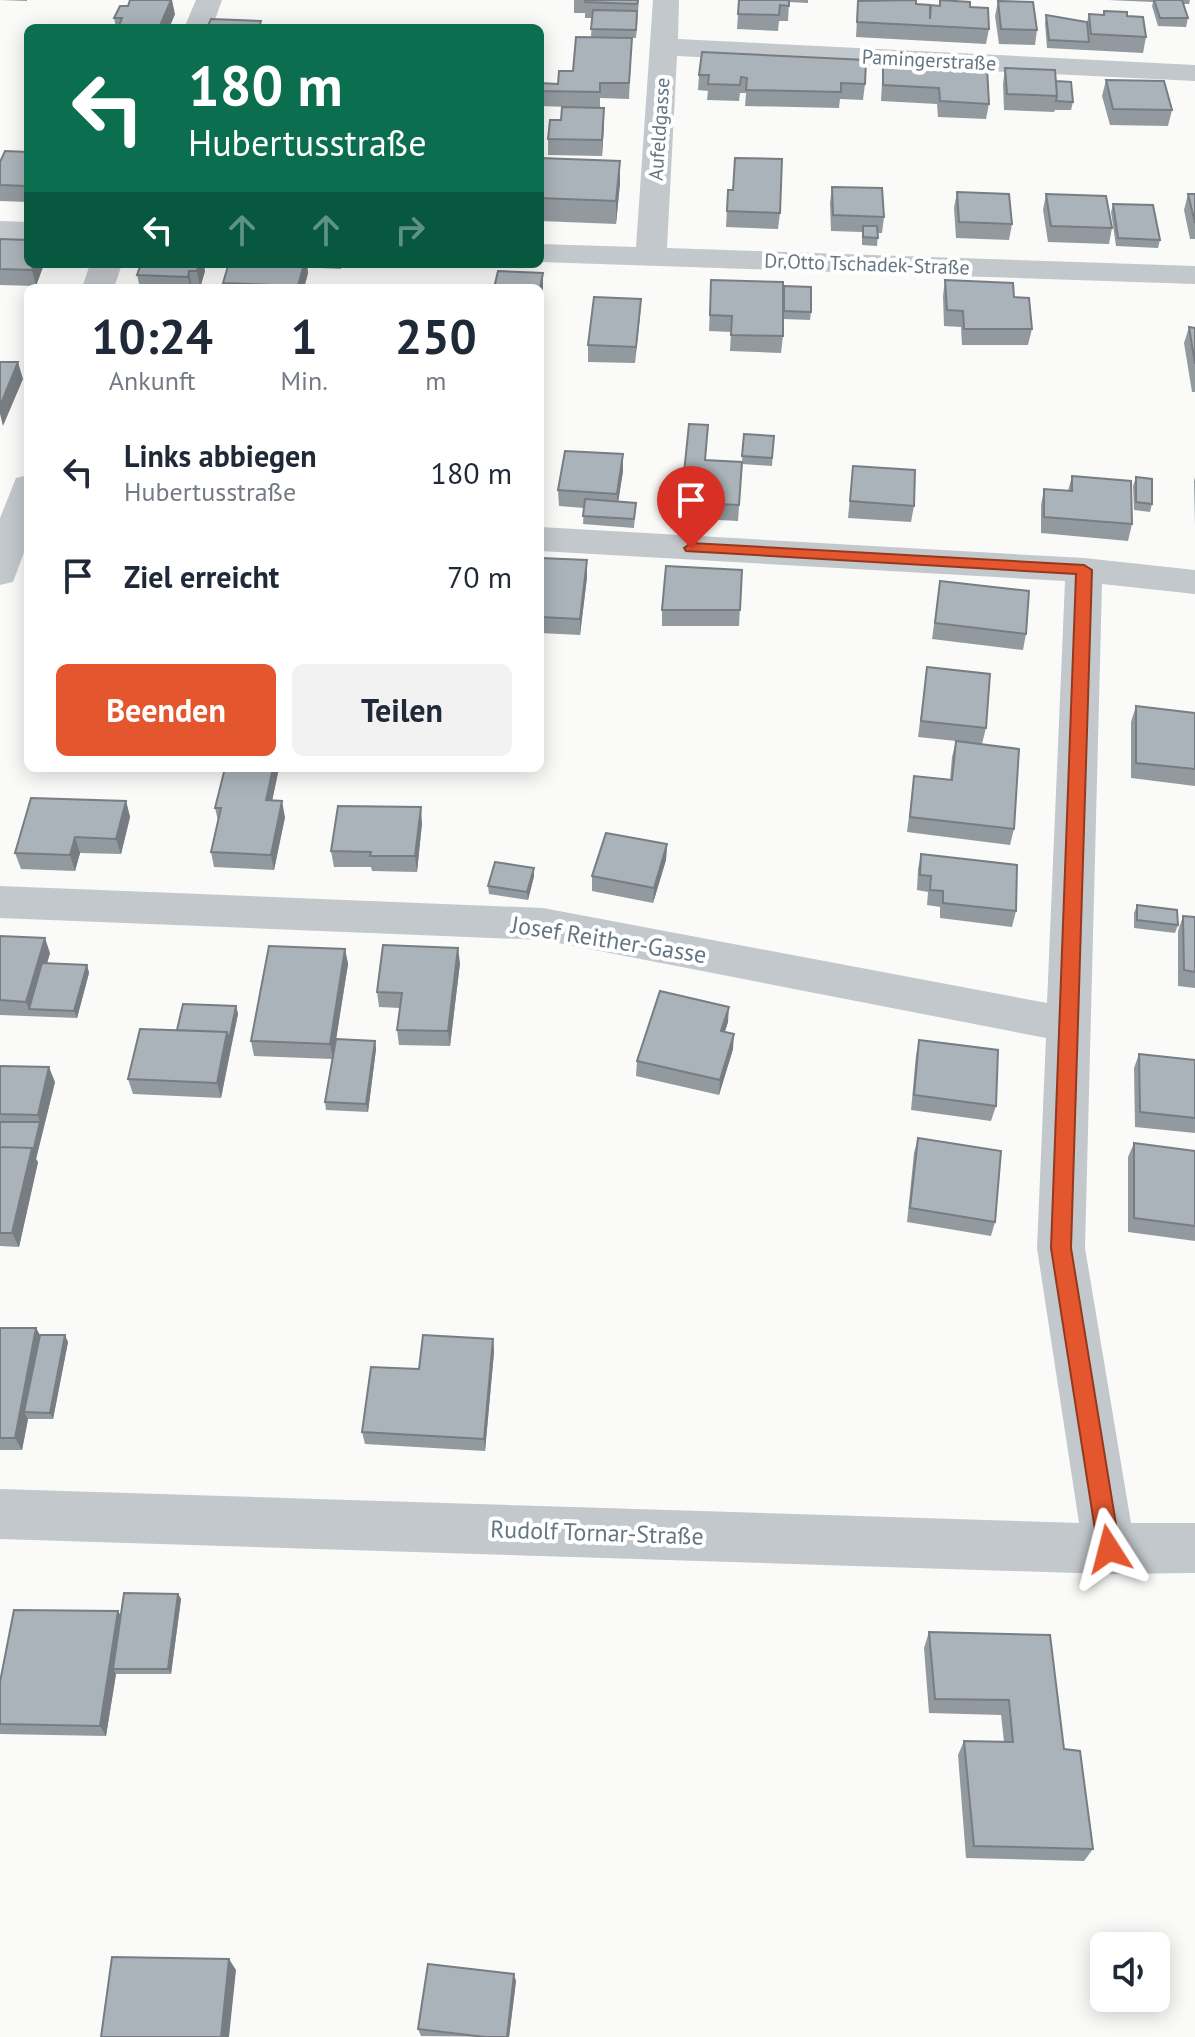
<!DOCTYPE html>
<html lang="de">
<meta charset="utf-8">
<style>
:root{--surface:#fff;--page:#f2f2f3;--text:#1f2937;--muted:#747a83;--accent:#e4572e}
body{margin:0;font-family:"PT Sans",sans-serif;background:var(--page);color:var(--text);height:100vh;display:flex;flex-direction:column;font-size:30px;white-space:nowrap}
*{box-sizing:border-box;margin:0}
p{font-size:26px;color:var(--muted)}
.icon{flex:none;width:44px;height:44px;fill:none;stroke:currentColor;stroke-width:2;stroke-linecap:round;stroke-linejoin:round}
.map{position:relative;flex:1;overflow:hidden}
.side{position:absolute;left:24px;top:284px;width:520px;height:488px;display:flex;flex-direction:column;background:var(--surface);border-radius:12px;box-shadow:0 4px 20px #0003}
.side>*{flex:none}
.top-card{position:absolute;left:24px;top:24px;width:520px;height:244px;border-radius:12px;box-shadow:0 4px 20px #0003;background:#0b6e4f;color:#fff;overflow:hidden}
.buttons{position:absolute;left:1090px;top:1932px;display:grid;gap:16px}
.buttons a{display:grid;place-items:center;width:80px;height:80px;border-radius:12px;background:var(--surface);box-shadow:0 4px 20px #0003;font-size:40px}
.pin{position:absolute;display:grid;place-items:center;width:68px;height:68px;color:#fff;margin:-82px -34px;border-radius:50% 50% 50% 0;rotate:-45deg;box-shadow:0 0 8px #0007}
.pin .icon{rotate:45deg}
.me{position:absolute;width:88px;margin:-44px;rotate:351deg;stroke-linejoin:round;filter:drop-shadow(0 0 6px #0008)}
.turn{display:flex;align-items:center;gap:28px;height:168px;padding:0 32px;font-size:36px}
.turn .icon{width:104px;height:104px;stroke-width:2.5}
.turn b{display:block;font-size:56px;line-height:68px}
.lanes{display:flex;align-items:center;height:76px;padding:0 32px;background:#0003;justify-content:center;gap:40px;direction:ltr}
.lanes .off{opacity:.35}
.eta{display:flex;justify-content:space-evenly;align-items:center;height:136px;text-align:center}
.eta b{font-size:48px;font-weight:700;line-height:56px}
.action{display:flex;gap:16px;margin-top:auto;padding:16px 32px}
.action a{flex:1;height:92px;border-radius:12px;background:var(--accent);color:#fff;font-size:32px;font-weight:700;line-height:92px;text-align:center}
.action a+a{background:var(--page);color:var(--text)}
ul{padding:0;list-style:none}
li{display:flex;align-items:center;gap:24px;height:104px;padding:0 32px}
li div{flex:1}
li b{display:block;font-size:30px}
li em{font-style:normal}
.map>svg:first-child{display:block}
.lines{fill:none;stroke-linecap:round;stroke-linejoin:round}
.street{fill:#c3c8cc;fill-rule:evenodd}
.wall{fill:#929a9f}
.shaded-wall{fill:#777d82}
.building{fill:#aab3b9;stroke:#777d82;stroke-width:2}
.route{fill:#e4572e;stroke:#94391e;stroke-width:2}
.labels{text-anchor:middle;stroke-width:8;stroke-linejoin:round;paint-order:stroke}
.far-street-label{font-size:20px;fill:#657683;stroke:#fff}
.street-label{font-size:24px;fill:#657683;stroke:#fff}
</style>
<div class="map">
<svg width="1195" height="2037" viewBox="0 0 1195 2037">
<rect width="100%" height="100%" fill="#fafaf8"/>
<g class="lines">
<!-- street -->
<path class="street" d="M196 0H222L212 28H184Z
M653 0H679L678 39 1195 65V81L677 56 667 248 1195 266V284L540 262V244L636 247Z
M0 221 28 222V240L0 239Z
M90 264H122L114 288H82Z
M28 475V542L13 582 0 585V518L16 478Z
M540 527 1084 558 1195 570V594L1102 584 1085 1248 1131 1523H1195V1573L1109 1574 0 1539V1489L1079 1523 1037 1248 1046 1038 543 940 0 918V886L543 908 1047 1003 1065 581 540 551Z"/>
</g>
<!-- wall -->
<path class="wall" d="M0 0H27V1Z
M574 0H639L636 38H632L629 99 600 98V108L540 106V83L558 84 573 71 591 37 592 18H585V13H574Z
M739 0H808V3L789 2 788 21H779L778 31 737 29Z
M940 0 970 7 989 29 986 44 856 37 858 1 916 4 930 19 939 6Z
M1108 0H1190L1189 4H1183L1188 18 1186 27 1158 26 1152 6 1153 2Z
M998 1 1037 30 1035 45 999 44 995 16Z
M1104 11 1127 16 1146 37 1143 53 1047 48 1045 23 1046 15 1087 22 1089 14 1103 15Z
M175 14 169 28H116L114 18Z
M883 62 989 104 986 119 938 117 937 104 881 101Z
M1005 68 1056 81 1073 102 1071 110H1055L1054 112 1004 110 1003 84Z
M699 75 865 84 863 100 840 99 839 108 745 106 746 93H740L739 101 707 100 708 91 698 90Z
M1106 80 1172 110 1168 126 1110 125 1102 96Z
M604 124 602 156 548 155V139Z
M28 152V202L0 201V162Z
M540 158 620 161V183L616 224 540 221Z
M832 187 884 217 882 233H878L877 246 862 245V232L831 231 830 203Z
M728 190H733L780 213 778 229 726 227Z
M957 192 1012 224 1009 240 956 238 954 208Z
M1046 194 1112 228 1109 244 1048 242 1043 210Z
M1188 194H1195V239H1190L1184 210Z
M1113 204 1160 240 1158 248 1116 246 1111 212Z
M0 239 28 264H44L36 286 0 285Z
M141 264 205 271 200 288H140L137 275Z
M236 264H307L308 273 304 288H224L223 283Z
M320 264H342L341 269 320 268Z
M711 280 783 336 781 353 730 351 731 332 709 331Z
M945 280 1032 329 1028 345H962L961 327 944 326 943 296Z
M784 286 811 312 810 320 783 319Z
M641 299 635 363 588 362V345Z
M1189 327 1195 328V392H1192L1184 343Z
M744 434 774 436 772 466 742 464 738 521 681 518V502L706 460 742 462Z
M623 454V471L618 501 636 503 634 528 583 524 584 508 559 506 558 490Z
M853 466 914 506 911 522 848 518Z
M1072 476 1132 524 1128 541 1041 533V505L1044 489 1068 491Z
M1136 477 1152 504 1150 512 1134 510 1133 486Z
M1195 477V525L1194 481Z
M540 558 587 560V577L580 635 540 633Z
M742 570 739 626H662V610Z
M940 581 1026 634 1023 650 932 639Z
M927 667 986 728 982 744 1014 829 1010 845 907 832 914 776 950 780 952 757 956 741 918 737Z
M1136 706 1195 713V786L1131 778V722Z
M279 768 272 800 285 817 274 870 214 867 211 852 218 821 215 808Z
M126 801 130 817 121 854 80 853 75 871 21 869 15 853Z
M422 823 417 872 372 871 371 867H334L331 851Z
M667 844 666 860 653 903 592 891V876Z
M921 854 1016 911 1012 927 940 918V907L927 905 928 892 917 890 918 869Z
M534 876 528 900 489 894 488 886Z
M1137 905 1178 925 1175 933 1134 928V913Z
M1183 916 1195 917V988L1178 986V931Z
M0 936 50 953 47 963 87 965 89 973 77 1018 0 1015Z
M345 949 348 964 336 1039 375 1041 376 1049 368 1112 326 1110 325 1102 332 1059 254 1056 251 1041Z
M460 963 450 1046 399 1045 397 1030 400 1008 379 1007 377 992Z
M236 1006 238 1014 221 1098 133 1094 128 1079 177 1030Z
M728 1022 725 1031 733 1049 719 1095 636 1076 637 1061Z
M919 1040 996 1106 991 1121 911 1110 916 1055Z
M1139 1054 1195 1060V1133L1135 1127 1134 1068Z
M0 1066 55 1082 36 1159 38 1162 19 1247 0 1246Z
M918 1138 995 1222 991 1236 907 1222 914 1153Z
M1134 1143 1195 1151V1241L1128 1232V1157Z
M0 1328H36L40 1335 68 1342 53 1419H28L22 1450H0Z
M493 1339 494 1352 485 1451 365 1444 362 1432 419 1369Z
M178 1594 181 1599 171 1674H116L106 1736 0 1734V1682L118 1611 121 1616Z
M929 1632 1050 1635 1064 1749 1093 1849 1084 1861 966 1858 958 1755 964 1741 1004 1742 1001 1715 929 1713 924 1648Z
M516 1981 509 2037 421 2036 418 2029Z"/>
<!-- shaded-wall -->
<path class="shaded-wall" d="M171 0H172L175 14 169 28H159Z
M604 108V124L602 156V140Z
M620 161V183L616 224V201Z
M34 264H44L36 286 32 270Z
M198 264H204L205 271 200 288 197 271Z
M304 264H307L308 273 304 288H298Z
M189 271 192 288H190L188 277Z
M543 273V290L540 305V288Z
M641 299 640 316 635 363 636 347Z
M18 362 23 379 3 426 0 414V406Z
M623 454V471L617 510V494Z
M587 560V577L580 635V619Z
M273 768H279L269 816 266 800Z
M126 801 130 817 121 854 116 839Z
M282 801 285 817 274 870 271 855Z
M421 807 422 823 417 872 415 856Z
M75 837 80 853 75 871 70 855Z
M667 844 666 860 653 903 654 888Z
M534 868V876L528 900 527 892Z
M45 938 50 953 34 1009H29L26 1002Z
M458 948 460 963 450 1046 448 1031Z
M345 949 348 964 333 1059 330 1044Z
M87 965 89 973 77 1018 74 1011Z
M236 1006 238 1014 231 1047 229 1040Z
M729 1007 728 1022 720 1046 721 1031Z
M227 1032 231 1047 221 1098 217 1083Z
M734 1034 733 1049 719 1095 720 1080Z
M375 1041 376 1049 368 1112 366 1104Z
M49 1067 55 1082 36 1159 38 1162 19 1247 12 1233 32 1148 40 1122 38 1115Z
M36 1328 43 1341 24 1412 28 1419 22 1450 15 1438Z
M65 1335 68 1342 53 1419 50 1413Z
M493 1339 494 1352 485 1451 484 1439Z
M178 1594 181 1599 171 1674 168 1669Z
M118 1611 124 1622 113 1669 116 1674 106 1736 100 1726Z
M229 1959 236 1970 229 2037H221Z
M514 1974 516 1981 509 2037H507Z"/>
<!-- building -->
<path class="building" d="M130 0H171L159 28H118L122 18H114L120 6H128Z
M585 0H638L637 4 585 2Z
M739 0H789V6L780 5 779 15 738 14Z
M916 0V4L930 5V19L931 5 940 6V0L970 2V7L988 8 989 29 857 22 858 1Z
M1154 0H1182L1188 18H1160Z
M998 1 1033 2 1037 30 1001 29Z
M593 10 637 11 636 30 591 29Z
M1104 11 1127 12V16L1143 17 1146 37 1091 34 1089 14 1104 15Z
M1046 15 1087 22 1089 42 1049 40Z
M211 19 261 21 259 28H207Z
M576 37 632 38 629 83H600V92L540 91V83L558 84 559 71H573Z
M702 52 866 60 865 84 841 83V92L746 90 747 78 741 77 740 85 708 84 709 75H699Z
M883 62 987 67 989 104 940 101 939 88 883 85Z
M1005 68 1055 70 1057 96 1007 94Z
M1106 80 1164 81 1172 110 1113 109Z
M1056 81 1071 82 1073 102 1056 101 1057 96Z
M562 107 604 108 602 140 548 139 550 120H561Z
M5 151 28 152V186L0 185V162Z
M540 158 620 161 616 201 540 198Z
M735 158 782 159 780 213 727 211 728 190H733Z
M832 187 882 188 884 217 833 215Z
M957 192 1009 194 1012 224 959 222Z
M1046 194 1106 196 1112 228 1051 226Z
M1188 194H1195V223Z
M1113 204 1153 205 1160 240 1118 238Z
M863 226H877L878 238 863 237Z
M0 239 28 240V264H34L32 270 0 269Z
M141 264H199L197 271H189L188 277 137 275Z
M236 264H304L298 286 223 283 228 266H235Z
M498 271 543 273 540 288H494Z
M711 280 783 282V336L731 335 732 316 710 315Z
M945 280 1013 283 1014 297 1029 298 1032 329H964L963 311 947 310Z
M784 286 811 287V312L784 311Z
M594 297 641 299 636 347 588 345Z
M1189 327 1195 328V364Z
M0 362H18L0 406Z
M689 424 708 425 705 460 742 462 739 505 681 502Z
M744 434 774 436 772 458 742 456Z
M565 451 623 454 617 494 558 490Z
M853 466 915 470 914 506 850 501Z
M1072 476 1131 481 1132 524 1044 517V489L1072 491Z
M1136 477 1152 479V504L1136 502Z
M585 499 636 503 634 519 583 516Z
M540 558 587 560 580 619 540 617Z
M666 566 742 570 740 610H662Z
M940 581 1029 591 1026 634 935 623Z
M927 667 990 674 986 728 921 721Z
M1136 706 1195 713V769L1136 763Z
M956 741 1019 749 1014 829 910 817 914 776 952 780Z
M225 768H273L266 800 282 801 271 855 211 852 221 808H215Z
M31 798 126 801 116 839 75 837 70 855 15 853Z
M338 806 421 807 415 856H370L371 852 331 851Z
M606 833 667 844 654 888 592 876Z
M921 854 1017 865 1016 911 943 903V891L930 890 931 876 920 875Z
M495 862 534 868 527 892 488 886Z
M1137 905 1177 910 1178 925 1137 920Z
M1183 916 1195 917V972L1184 970Z
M0 936 45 938 26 1002 0 1000Z
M383 945 458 948 448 1031 397 1030 402 993 377 992Z
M269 946 345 949 330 1044 251 1041Z
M42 963 87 965 74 1011 29 1009Z
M660 991 729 1007 721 1031 734 1034 720 1080 637 1061Z
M183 1004 236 1006 229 1040 227 1032 177 1030Z
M140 1029 227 1032 217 1083 128 1079Z
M336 1039 375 1041 366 1104 325 1102Z
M919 1040 998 1050 996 1106 914 1095Z
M1139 1054 1195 1060V1118L1140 1112Z
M0 1066 49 1067 38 1115 0 1114Z
M0 1122H40L33 1152 32 1148 0 1147Z
M918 1138 1001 1151 995 1222 910 1208Z
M1134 1143 1195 1151V1226L1134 1218Z
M0 1147 32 1148 12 1233H0Z
M0 1328H36L15 1438H0Z
M40 1335H65L50 1413 24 1412Z
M423 1335 493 1339 484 1439 362 1432 371 1367 419 1369Z
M124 1593 178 1594 168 1669H113Z
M14 1610 118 1611 100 1726 0 1724V1682Z
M929 1632 1050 1635 1064 1749 1080 1751 1093 1849 974 1846 964 1741 1013 1742 1009 1700 935 1699Z
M112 1957 229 1959 221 2037H101Z
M428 1964 514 1974 507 2037H485L418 2029Z"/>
<!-- route -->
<path class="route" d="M691 543 1084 565 1092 570 1071 1248 1120 1549 1117 1557 1109 1560 1101 1557 1098 1549 1051 1248 1076 574 686 551 684 548Z"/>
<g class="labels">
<!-- far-street labels -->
<g class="far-street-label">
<text transform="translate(929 60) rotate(3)" y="7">Pamingerstraße</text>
<text transform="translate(659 129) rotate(-86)" y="7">Aufeldgasse</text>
<text transform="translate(867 264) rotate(2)" y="7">Dr.Otto Tschadek-Straße</text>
</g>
<!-- street labels -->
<g class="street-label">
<text transform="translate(609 940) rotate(9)" y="8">Josef Reither-Gasse</text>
<text transform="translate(597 1533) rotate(2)" y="8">Rudolf Tornar-Straße</text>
</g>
</g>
</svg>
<div class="buttons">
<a><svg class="icon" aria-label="sound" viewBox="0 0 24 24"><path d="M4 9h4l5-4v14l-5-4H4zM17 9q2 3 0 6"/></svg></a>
</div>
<div class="pin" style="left:691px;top:548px;background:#d93025"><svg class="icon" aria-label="arrive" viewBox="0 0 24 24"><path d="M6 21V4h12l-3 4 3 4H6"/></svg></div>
<svg class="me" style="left:1109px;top:1549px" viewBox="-20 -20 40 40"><path d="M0-17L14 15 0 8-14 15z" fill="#e4572e" stroke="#fff" stroke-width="4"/></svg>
<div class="top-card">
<div class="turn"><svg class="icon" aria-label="left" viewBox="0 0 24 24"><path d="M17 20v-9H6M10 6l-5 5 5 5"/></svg><div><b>180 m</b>Hubertusstraße</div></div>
<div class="lanes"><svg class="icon" aria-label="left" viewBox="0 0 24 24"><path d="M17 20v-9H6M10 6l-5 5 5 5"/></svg><svg class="icon off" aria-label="ahead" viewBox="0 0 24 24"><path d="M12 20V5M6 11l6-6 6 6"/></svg><svg class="icon off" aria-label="ahead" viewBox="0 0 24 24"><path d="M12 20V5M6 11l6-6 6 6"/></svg><svg class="icon off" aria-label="right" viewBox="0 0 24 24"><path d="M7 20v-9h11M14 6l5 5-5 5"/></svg></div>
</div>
<section class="side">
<div class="eta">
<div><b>10:24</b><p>Ankunft</p></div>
<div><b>1</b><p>Min.</p></div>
<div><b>250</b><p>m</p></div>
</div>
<ul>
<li><svg class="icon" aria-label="left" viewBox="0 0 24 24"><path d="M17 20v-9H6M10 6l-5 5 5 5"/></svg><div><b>Links abbiegen</b><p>Hubertusstraße</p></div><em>180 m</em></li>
<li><svg class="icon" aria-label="arrive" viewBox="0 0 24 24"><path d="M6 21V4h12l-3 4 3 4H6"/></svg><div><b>Ziel erreicht</b></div><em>70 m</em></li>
</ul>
<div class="action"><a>Beenden</a><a>Teilen</a></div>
</section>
</div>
